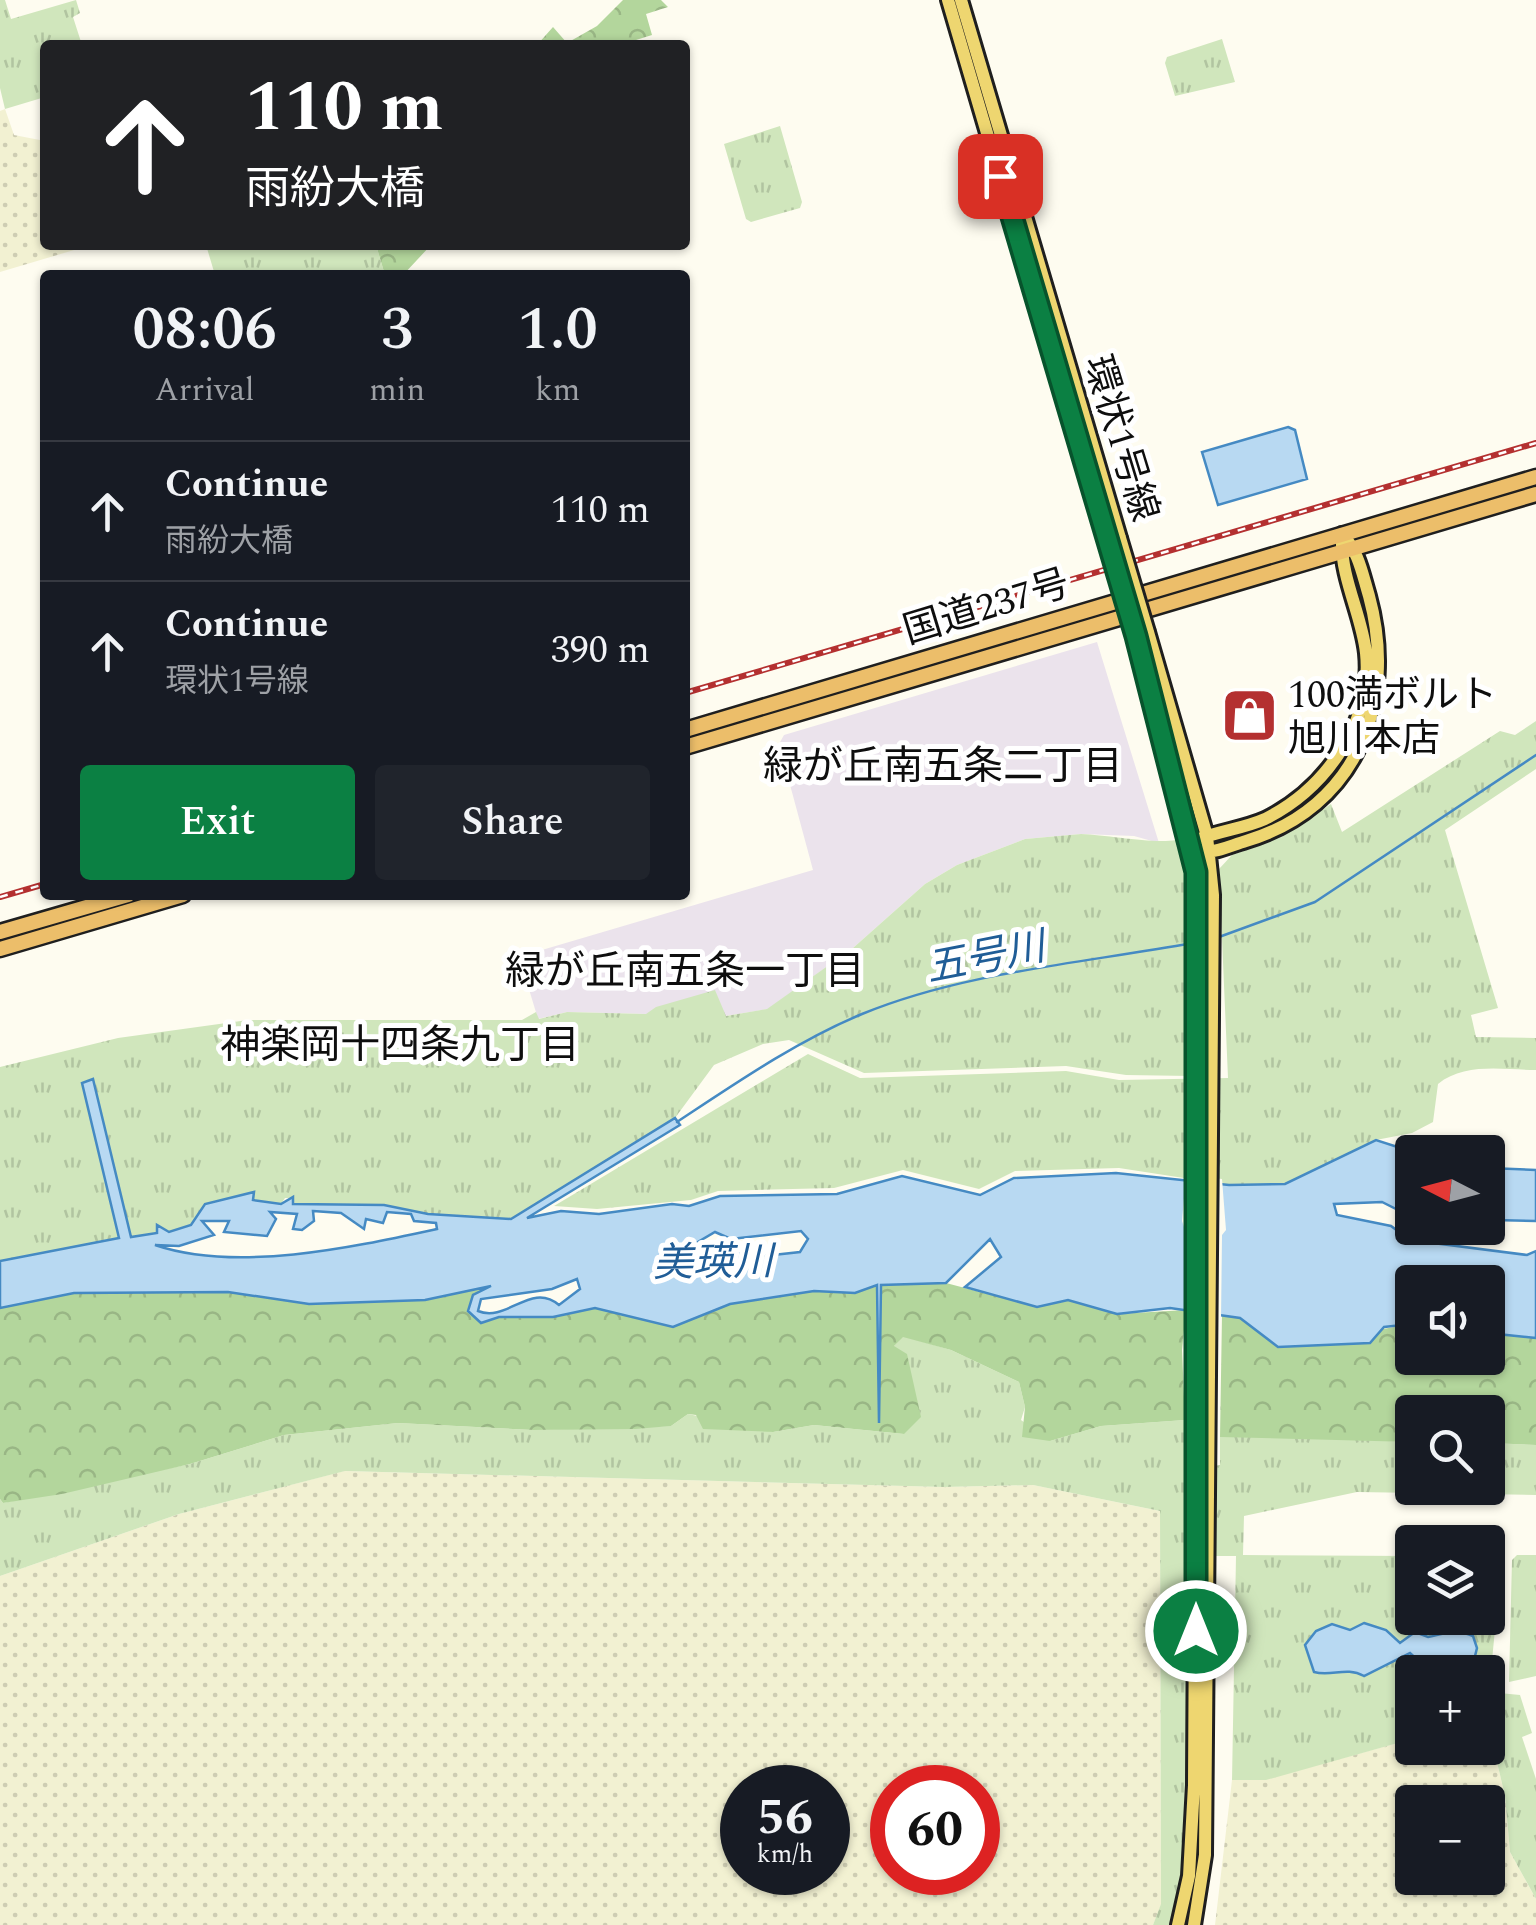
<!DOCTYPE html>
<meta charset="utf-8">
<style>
:root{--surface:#171b24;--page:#20242c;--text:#f1f3f6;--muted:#9ea1a6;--line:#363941;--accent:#0b8043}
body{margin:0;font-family:Spectral,"Noto Sans JP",serif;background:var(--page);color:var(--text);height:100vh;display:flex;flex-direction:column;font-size:38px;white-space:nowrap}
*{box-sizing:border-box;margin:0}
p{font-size:32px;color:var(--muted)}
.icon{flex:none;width:55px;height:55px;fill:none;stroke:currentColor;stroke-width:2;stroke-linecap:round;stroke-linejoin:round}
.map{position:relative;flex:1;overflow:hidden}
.sheet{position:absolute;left:40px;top:270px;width:650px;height:630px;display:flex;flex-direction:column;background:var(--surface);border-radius:10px;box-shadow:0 2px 8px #0004}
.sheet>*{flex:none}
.banner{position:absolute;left:40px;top:40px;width:650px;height:210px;border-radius:10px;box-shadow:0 2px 8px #0004;background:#202124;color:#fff;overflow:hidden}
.needle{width:65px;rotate:276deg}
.controls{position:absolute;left:1395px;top:1135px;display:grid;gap:20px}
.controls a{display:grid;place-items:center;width:110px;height:110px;border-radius:10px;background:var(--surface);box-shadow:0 2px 8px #0004;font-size:50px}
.speed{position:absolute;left:720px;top:1765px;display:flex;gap:20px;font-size:50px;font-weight:700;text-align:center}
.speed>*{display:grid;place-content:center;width:130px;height:130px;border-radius:50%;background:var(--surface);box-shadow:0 2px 8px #0004;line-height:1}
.speed small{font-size:25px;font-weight:400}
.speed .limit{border:15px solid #d22;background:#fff;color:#111}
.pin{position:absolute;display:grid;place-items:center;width:85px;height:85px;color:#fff;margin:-42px;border-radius:20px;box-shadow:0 5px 15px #0006}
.me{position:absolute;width:110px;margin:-55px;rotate:0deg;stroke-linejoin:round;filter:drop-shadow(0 0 8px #0008)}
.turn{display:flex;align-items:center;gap:35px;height:210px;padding:0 40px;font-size:45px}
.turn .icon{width:130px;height:130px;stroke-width:2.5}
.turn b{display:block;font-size:70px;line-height:85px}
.eta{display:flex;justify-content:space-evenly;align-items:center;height:170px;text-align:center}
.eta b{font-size:60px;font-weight:600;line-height:70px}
.cta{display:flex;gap:20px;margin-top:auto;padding:20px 40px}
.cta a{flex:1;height:115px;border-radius:10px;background:var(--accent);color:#fff;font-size:40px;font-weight:600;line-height:115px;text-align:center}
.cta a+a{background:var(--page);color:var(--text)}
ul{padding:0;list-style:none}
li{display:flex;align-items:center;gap:30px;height:140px;padding:0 40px;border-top:2px solid var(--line)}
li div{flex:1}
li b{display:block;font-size:38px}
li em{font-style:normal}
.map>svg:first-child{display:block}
.industrial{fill:#ebe3ec}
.farmland{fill:url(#farmland-dots);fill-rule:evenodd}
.grass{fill:url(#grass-tufts)}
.forest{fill:url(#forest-crowns)}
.water{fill:#b8d9f2;stroke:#458ac3;stroke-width:2.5;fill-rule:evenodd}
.pier{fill:#fefcf0}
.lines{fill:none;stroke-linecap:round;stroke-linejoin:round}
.stream{stroke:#458ac3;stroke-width:2.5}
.primary-casing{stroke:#1f1f1f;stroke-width:18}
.trunk-casing{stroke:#1f1f1f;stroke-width:19}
.primary{stroke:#eed670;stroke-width:12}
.trunk{stroke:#ecbe6a;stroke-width:14}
.rail-casing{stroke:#b43030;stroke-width:6}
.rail{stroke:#fff;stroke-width:2.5;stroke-dasharray:8;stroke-linecap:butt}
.primary-bridge-casing{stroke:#1f1f1f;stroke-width:18;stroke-linecap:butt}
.primary-bridge{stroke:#eed670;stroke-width:12}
.route-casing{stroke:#07532c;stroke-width:25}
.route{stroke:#0b8043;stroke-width:18}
.labels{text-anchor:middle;stroke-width:10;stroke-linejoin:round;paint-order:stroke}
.street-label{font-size:38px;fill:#0e0e0e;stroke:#fff}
.poi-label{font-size:38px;fill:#0e0e0e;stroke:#fff;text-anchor:start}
.neighbourhood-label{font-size:40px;fill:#0e0e0e;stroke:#fff}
.water-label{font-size:40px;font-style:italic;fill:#205d97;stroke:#fff}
</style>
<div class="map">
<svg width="1536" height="1925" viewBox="0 0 1536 1925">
<defs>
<pattern id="farmland-dots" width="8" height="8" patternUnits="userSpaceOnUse" patternTransform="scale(2.5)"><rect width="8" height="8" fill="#f2f1d2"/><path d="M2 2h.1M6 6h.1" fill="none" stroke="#cecdb3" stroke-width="1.8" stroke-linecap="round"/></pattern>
<pattern id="grass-tufts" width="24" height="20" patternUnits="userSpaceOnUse" patternTransform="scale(2.5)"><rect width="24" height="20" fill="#d0e6bc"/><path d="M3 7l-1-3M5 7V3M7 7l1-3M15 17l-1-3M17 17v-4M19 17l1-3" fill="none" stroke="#b1c4a0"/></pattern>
<pattern id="forest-crowns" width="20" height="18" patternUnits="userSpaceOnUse" patternTransform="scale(2.5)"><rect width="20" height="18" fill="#b3d69c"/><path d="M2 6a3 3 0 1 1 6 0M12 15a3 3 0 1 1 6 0" fill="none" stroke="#99b685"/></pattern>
</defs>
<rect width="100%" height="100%" fill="#fefcf0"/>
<!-- industrial -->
<path class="industrial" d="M1097 642 1159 843 1134 836 1081 834 1025 839 957 865 925 884 853 948 768 1009 725 1016 715 991 647 1014 567 1012 538 1019 522 966 525 955 813 870 779 744 784 735Z"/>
<!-- farmland -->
<path class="farmland" d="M5 109 14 135 45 141V245H91L0 272V111Z
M344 1471 944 1487 1033 1485 1160 1511 1161 1905 1153 1925H0V1576L179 1514ZM742 1788H828V1872H742ZM892 1788H978V1872H892Z
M1488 1724 1505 1796 1510 1852 1536 1899V1925H1215L1232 1780 1266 1779 1412 1739V1748H1488ZM1412 1802H1488V1878H1412Z"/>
<!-- grass -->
<path class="grass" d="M0 0H5L11 19 76 0 80 13 73 17 82 45H45V97L5 109 0 88Z
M1222 39 1235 82 1175 96 1165 63 1167 57Z
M780 126 802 202 800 208 751 222 746 219 724 144Z
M206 245H376L385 275H215Z
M1536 721V769L1445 830 1498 1008 1471 1015 1476 1037 1536 1038V1070C1504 1070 1465 1062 1438 1084L1433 1122 1412 1133 1376 1140 1285 1184 1229 1185 1119 1168 1015 1171 979 1189 903 1170 834 1188 718 1191 691 1200 597 1209 554 1206 808 1054 860 1078 1066 1071 1119 1080 1228 1078 1219 869 1232 855 1282 837 1331 804 1342 832 1500 731 1515 735Z
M1081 834C1108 835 1153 844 1176 840L1192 903 1191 1076 1126 1075 1066 1066 864 1073 789 1040 763 1044 714 1065 675 1118 511 1219 428 1214 384 1205 293 1204V1198H285L281 1204 252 1200 253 1193 205 1204 191 1225 169 1232 157 1226V1233L131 1238 92 1080 82 1084 120 1238 0 1261V1067L118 1038 248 1020H522L536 1012 539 1019 567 1012 646 1014 656 1007 715 990 726 1016 767 1009 853 948 925 884 957 865 1025 839Z
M903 1336 951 1350 1019 1382 1025 1407 1021 1420 1050 1441 1101 1426 1185 1420 1184 1466 1191 1467 1186 1851 1172 1925H1153L1161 1904 1160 1511 1033 1485 944 1487 345 1471 179 1514 0 1576V1499L3 1503 190 1464 284 1435 398 1423 533 1430 671 1426 688 1414 773 1432 814 1425 904 1434 894 1346Z
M1271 1436 1412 1442V1488H1488V1443L1536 1445V1495L1357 1492 1244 1516 1243 1555 1412 1556V1618H1488V1556H1502L1489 1692 1520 1695 1532 1733 1522 1737 1536 1779V1899L1510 1852 1505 1796 1488 1724V1672H1412V1739L1266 1780H1232L1236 1556H1213L1214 1466 1220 1465V1437Z
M1517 1555H1536V1676L1509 1682 1512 1560Z"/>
<!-- forest -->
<path class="forest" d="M623 0H661L668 7 646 14 652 35 620 45H537L553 27 567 43 597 26Z
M376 245H431L403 275H385Z
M917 1282 946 1283 1037 1307 1068 1300 1117 1314 1186 1310 1182 1350 1185 1420 1101 1426 1050 1441 1022 1437 1025 1407 1019 1382 951 1350 903 1337 894 1346 907 1354 921 1417 904 1434 814 1425 773 1432 703 1429 696 1415 688 1414 671 1426 635 1429 533 1430 398 1423 284 1435 190 1464 62 1494 3 1503 0 1499V1308L10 1305 74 1293 148 1292H228L309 1304 425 1300 498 1284 473 1296 481 1323 499 1317H553L595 1308 673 1327 730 1304 814 1291 855 1293 878 1285Z
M1222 1315 1240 1318 1278 1347 1412 1324V1358H1488V1333L1536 1338V1445L1488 1443V1412H1412V1442L1220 1437Z"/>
<!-- water -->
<path class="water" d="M1288 427 1295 430 1307 479 1218 505 1202 452Z
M93 1079 131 1237 157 1233V1225L169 1232 191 1225 205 1204 254 1192 253 1200 281 1204 293 1197V1204L384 1205 428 1214 511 1219 675 1118 680 1125 527 1218 561 1211 599 1214 672 1204 689 1206 720 1196 837 1194 902 1176 980 1195 1014 1178 1116 1173 1229 1185 1285 1184 1376 1140 1413 1152 1412 1217 1382 1202 1334 1204 1337 1215 1391 1226 1410 1240 1527 1255 1536 1251V1338L1488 1333V1282H1412V1324L1384 1327 1370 1343 1278 1347 1240 1318 1170 1308 1117 1314 1068 1300 1037 1307 965 1287 1001 1257 990 1239 946 1283 881 1285 879 1423 877 1285 855 1293 814 1291 730 1304 673 1327 595 1308 553 1317H499L481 1323 468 1311 473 1295 491 1286 425 1300 309 1304 228 1292 74 1293 0 1308V1261L119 1238 82 1083ZM313 1211 341 1213 364 1229 366 1219 383 1223 387 1212 411 1214 414 1221 436 1223 437 1229C354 1247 237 1273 155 1245L179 1246 214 1235 202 1221H229L224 1232 267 1236 276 1219 270 1212 297 1214 293 1229 302 1230 314 1221ZM801 1231 808 1239 800 1252 764 1256 698 1242 715 1232 731 1239ZM577 1279 580 1289 559 1305C531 1281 507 1323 478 1311L481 1299 552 1289Z
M1488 1168 1536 1170V1221L1493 1220 1488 1226Z
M1364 1623 1386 1630 1400 1643 1415 1632 1428 1637C1445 1634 1454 1628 1473 1636L1477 1648 1475 1656 1448 1665 1422 1664 1410 1653 1364 1676C1346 1666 1332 1677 1314 1672L1305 1645 1316 1631 1332 1624 1350 1630Z"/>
<!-- pier -->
<path class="pier" d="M1186 1175 1222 1179 1226 1230 1222 1235 1221 1320 1185 1315 1187 1236 1182 1221Z"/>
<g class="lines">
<!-- stream -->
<path class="stream" d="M1219 937 1315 902 1536 755
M677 1122C736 1083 797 1041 862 1014 964 972 1084 963 1192 943"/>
<defs>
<path id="primary" d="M948 0 1107 542
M961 0 1120 538
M1148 632 1207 836 1213 895 1205 1855 1194 1925
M1136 636 1193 847 1199 898 1194 1785 1189 1876 1178 1925
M1199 839C1220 831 1245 828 1265 819 1325 789 1373 723 1366 653 1362 616 1341 578 1342 541
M1202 852C1216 853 1232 845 1246 841 1357 808 1398 702 1369 596 1362 573 1359 552 1342 534"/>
<path id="trunk" d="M685 730 1536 477
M685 747 1536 494
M0 932 128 895
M0 949 183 895"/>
</defs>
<!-- primary casing -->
<use href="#primary" class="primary-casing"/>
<!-- trunk casing -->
<use href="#trunk" class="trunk-casing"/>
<!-- primary -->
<use href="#primary" class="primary"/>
<!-- trunk -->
<use href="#trunk" class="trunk"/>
<defs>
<path id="rail" d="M685 693 1536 443
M0 897 45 884"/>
</defs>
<!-- rail casing -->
<use href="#rail" class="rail-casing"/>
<!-- rail -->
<use href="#rail" class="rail"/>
<defs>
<path id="primary-bridge" d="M1120 538 1148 632
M1107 542 1136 636"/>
</defs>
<!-- primary-bridge casing -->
<use href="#primary-bridge" class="primary-bridge-casing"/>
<!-- primary-bridge -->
<use href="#primary-bridge" class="primary-bridge"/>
</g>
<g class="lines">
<defs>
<path id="route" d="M1000 176 1136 636 1196 872V1631"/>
</defs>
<!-- route casing -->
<use href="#route" class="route-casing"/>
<!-- route -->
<use href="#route" class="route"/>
</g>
<!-- icons -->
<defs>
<symbol id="shop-square" viewBox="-11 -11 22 22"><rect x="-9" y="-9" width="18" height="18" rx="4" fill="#b43030" stroke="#fff"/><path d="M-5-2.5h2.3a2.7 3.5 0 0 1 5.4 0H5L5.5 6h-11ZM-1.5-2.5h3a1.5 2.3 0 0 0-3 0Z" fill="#fff"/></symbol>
</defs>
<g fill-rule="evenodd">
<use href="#shop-square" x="1218" y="684" width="63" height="63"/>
</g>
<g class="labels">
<!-- street labels -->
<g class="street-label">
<text transform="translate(1122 438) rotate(73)" y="13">環状1号線</text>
<text transform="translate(986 606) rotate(-17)" y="13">国道237号</text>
</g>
<!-- poi labels -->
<g class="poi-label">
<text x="1288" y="707">100満ボルト<tspan x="1288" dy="44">旭川本店</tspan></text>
</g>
<!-- neighbourhood labels -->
<g class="neighbourhood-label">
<text x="943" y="779">緑が丘南五条二丁目</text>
<text x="685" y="984">緑が丘南五条一丁目</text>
<text x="400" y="1058">神楽岡十四条九丁目</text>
</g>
<!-- water labels -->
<g class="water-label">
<text transform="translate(985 956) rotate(-11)" y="14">五号川</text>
<text transform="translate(713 1261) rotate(-1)" y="14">美瑛川</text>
</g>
</g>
</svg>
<div class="controls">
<a><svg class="needle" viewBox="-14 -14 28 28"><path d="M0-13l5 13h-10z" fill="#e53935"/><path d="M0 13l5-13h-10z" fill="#9ea1a6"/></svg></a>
<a><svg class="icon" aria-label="sound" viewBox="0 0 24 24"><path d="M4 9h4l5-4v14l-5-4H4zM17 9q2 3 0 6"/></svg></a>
<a><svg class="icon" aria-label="search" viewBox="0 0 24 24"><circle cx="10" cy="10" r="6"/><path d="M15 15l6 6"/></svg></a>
<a><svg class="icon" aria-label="layers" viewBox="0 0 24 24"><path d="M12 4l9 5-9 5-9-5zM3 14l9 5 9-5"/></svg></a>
<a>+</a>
<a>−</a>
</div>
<div class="speed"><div>56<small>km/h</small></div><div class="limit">60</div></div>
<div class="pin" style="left:1000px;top:176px;background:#d93025"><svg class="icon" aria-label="arrive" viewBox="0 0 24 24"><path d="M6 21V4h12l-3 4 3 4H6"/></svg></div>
<svg class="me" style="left:1196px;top:1631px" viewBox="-20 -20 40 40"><circle r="17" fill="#0b8043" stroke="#fff" stroke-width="3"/><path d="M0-11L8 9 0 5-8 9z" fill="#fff"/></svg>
<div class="banner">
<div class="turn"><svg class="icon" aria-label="ahead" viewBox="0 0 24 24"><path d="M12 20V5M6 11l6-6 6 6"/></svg><div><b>110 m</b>雨紛大橋</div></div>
</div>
<section class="sheet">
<div class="eta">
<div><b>08:06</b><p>Arrival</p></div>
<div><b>3</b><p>min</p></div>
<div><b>1.0</b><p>km</p></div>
</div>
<ul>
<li><svg class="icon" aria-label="ahead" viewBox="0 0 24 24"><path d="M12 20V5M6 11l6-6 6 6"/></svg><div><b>Continue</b><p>雨紛大橋</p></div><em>110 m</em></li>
<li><svg class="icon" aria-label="ahead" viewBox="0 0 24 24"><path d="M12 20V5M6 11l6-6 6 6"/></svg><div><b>Continue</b><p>環状1号線</p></div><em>390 m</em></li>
</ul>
<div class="cta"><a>Exit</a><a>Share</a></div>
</section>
</div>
